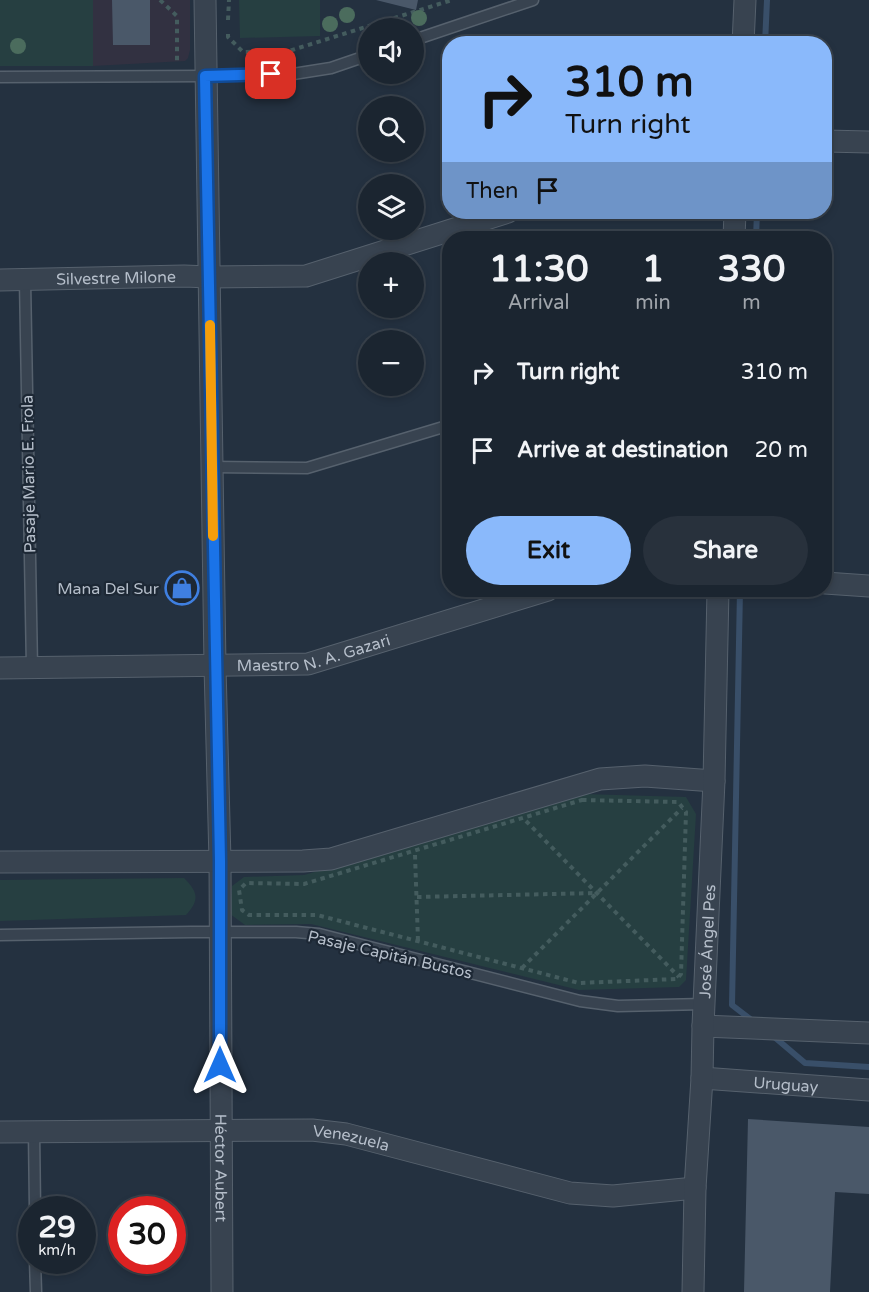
<!DOCTYPE html>
<meta charset="utf-8">
<style>
:root{--surface:#1b2530;--page:#28313c;--text:#f1f3f6;--muted:#a0a5ab;--line:#39424c;--accent:#8ab9fb}
body{margin:0;font-family:"Varela Round",sans-serif;background:var(--page);color:var(--text);height:100vh;display:flex;flex-direction:column;font-size:22px;white-space:nowrap}
*{box-sizing:border-box;margin:0}
p{font-size:20px;color:var(--muted)}
.icon{flex:none;width:33px;height:33px;fill:none;stroke:currentColor;stroke-width:2;stroke-linecap:round;stroke-linejoin:round}
.map{position:relative;flex:1;overflow:hidden}
.details{position:absolute;left:442px;top:231px;width:390px;height:366px;display:flex;flex-direction:column;background:var(--surface);border-radius:24px;box-shadow:0 3px 9px #0003,0 0 0 2px var(--line)}
.details>*{flex:none}
.hud{position:absolute;left:442px;top:36px;width:390px;height:183px;border-radius:24px;box-shadow:0 3px 9px #0003,0 0 0 2px var(--line);background:#8ab9fb;color:#111;overflow:hidden}
.buttons{position:absolute;left:358px;top:18px;display:grid;gap:12px}
.buttons a{display:grid;place-items:center;width:66px;height:66px;border-radius:50%;background:var(--surface);box-shadow:0 3px 9px #0003,0 0 0 2px var(--line);font-size:30px}
.speed{position:absolute;left:18px;top:1196px;display:flex;gap:12px;font-size:30px;font-weight:700;text-align:center}
.speed>*{display:grid;place-content:center;width:78px;height:78px;border-radius:50%;background:var(--surface);box-shadow:0 3px 9px #0003,0 0 0 2px var(--line);line-height:1}
.speed small{font-size:15px;font-weight:400}
.speed .limit{border:9px solid #d22;background:#fff;color:#111}
.pin{position:absolute;display:grid;place-items:center;width:51px;height:51px;color:#fff;margin:-26px;border-radius:12px;box-shadow:0 3px 9px #0006}
.me{position:absolute;width:66px;margin:-33px;rotate:0deg;stroke-linejoin:round;filter:drop-shadow(0 0 4px #0008)}
.turn{display:flex;align-items:center;gap:21px;height:126px;padding:0 24px;font-size:27px}
.turn .icon{width:78px;height:78px;stroke-width:2.5}
.turn b{display:block;font-size:42px;line-height:51px}
.then{display:flex;align-items:center;height:57px;padding:0 24px;background:#0003;gap:12px;font-size:22px}
.eta{display:flex;justify-content:space-evenly;align-items:center;height:102px;text-align:center}
.eta b{font-size:36px;font-weight:700;line-height:42px}
.action{display:flex;gap:12px;margin-top:auto;padding:12px 24px}
.action a{flex:1;height:69px;border-radius:36px;background:var(--accent);color:#111;font-size:24px;font-weight:700;line-height:69px;text-align:center}
.action a+a{background:var(--page);color:var(--text)}
ul{padding:0;list-style:none}
li{display:flex;align-items:center;gap:18px;height:78px;padding:0 24px}
li div{flex:1}
li b{display:block;font-size:22px}
li em{font-style:normal}
.map>svg:first-child{display:block}
.medical{fill:#323141}
.green{fill:#263f41}
.lines{fill:none;stroke-linecap:round;stroke-linejoin:round}
.stream{stroke:#394f69;stroke-width:6}
.building{fill:#4a5869}
.lane-casing{stroke:#56616d;stroke-width:13}
.street-casing{stroke:#56616d;stroke-width:23}
.path{stroke:#445c5e;stroke-width:4;stroke-dasharray:4.5 4.5;stroke-linecap:butt}
.lane{stroke:#384350;stroke-width:10}
.street{stroke:#384350;stroke-width:21}
.tree{fill:#4b6c5d}
.route-casing{stroke:#114b97;stroke-width:15}
.route{stroke:#1a73e8;stroke-width:10}
.slow{stroke:#f59e0b;stroke-width:10}
.labels{text-anchor:middle;stroke-width:4.5;stroke-linejoin:round;paint-order:stroke}
.street-label{font-size:16px;fill:#b5beca;stroke:#1d2835}
.poi-label{font-size:16px;fill:#b5beca;stroke:#1d2835;text-anchor:end}
</style>
<div class="map">
<svg width="869" height="1292" viewBox="0 0 869 1292">
<rect width="100%" height="100%" fill="#243140"/>
<!-- medical -->
<path class="medical" d="M93 0H190V50L188 58 185 61 93 66Z"/>
<!-- green -->
<path class="green" d="M0 0H93V66H0Z
M239 0H320V36L240 38Z
M583 794 686 797 696 814 686 980 679 987 579 990 311 924 245 925 230 914 232 886 244 877 304 875Z
M184 878C198 892 200 900 186 915L0 921V880Z"/>
<g class="lines">
<!-- stream -->
<path class="stream" d="M765 44 767 0
M756 238 757 212
M740 590 732 1005 754 1022
M772 1035 805 1063 869 1067"/>
</g>
<!-- building -->
<path class="building" d="M112 0H150V45H113Z
M376 0H418L416 10Z
M748 1119 869 1127V1194L835 1192 830 1292H744Z"/>
<g class="lines">
<defs>
<path id="lane" d="M414 40 533 0
M0 77 205 76 293 74 331 68 369 55
M25 280 32 668
M212 467 307 468 450 425
M0 935 191 932H296L319 934 580 1001 618 1006 704 1004
M34 1132 35 1209
M35 1260 36 1292"/>
<g id="street">
<path id="s1" d="M205 0 215 666 220 861 222 1292"/>
<path d="M743 44 745 0"/>
<path d="M825 141 869 142"/>
<path d="M734 238 735 212"/>
<path id="s2" d="M0 280 184 276 209 277 306 276 508 212"/>
<path d="M825 583 869 586"/>
<path id="s3" d="M0 668 308 664 548 590"/>
<path d="M0 862 303 861 331 859 600 779 645 776 714 781"/>
<path d="M703 1026 869 1033"/>
<path id="s4" d="M702 1078 869 1090"/>
<path id="s5" d="M0 1132 312 1130 346 1134 570 1193 613 1196 695 1188"/>
<path id="s6" d="M693 1292 695 1188 702 1078 703 1026 714 781 718 590"/>
</g>
</defs>
<!-- lane casing -->
<use href="#lane" class="lane-casing"/>
<!-- street casing -->
<use href="#street" class="street-casing"/>
<!-- path -->
<path class="path" d="M160 0 177 16V61
M228 20 229 0
M228 34V37L243 52 289 51 452 0
M582 800 678 802 686 812 681 974 677 979 579 983 317 915H249L242 910 239 890 246 883 304 884Z
M526 821 679 977
M415 855 418 941
M417 897 596 893
M522 968 682 808"/>
<!-- lane -->
<use href="#lane" class="lane"/>
<!-- street -->
<use href="#street" class="street"/>
</g>
<!-- trees -->
<g class="tree">
<circle cx="347" cy="15" r="8"/>
<circle cx="419" cy="18" r="8"/>
<circle cx="330" cy="24" r="8"/>
<circle cx="18" cy="46" r="8"/>
</g>
<g class="lines">
<defs>
<path id="route" d="M220 1065V861L205 76 271 74"/>
</defs>
<!-- route casing -->
<use href="#route" class="route-casing"/>
<!-- route -->
<use href="#route" class="route"/>
<!-- slow -->
<path class="slow" d="M210 325 213 536"/>
</g>
<!-- icons -->
<defs>
<symbol id="shop-ring" viewBox="-11 -11 22 22"><circle r="9.5" fill="#1d2835" stroke="#3f7fe0" stroke-width="1.5"/><path d="M-5-2.5h2.3a2.7 3.5 0 0 1 5.4 0H5L5.5 6h-11ZM-1.5-2.5h3a1.5 2.3 0 0 0-3 0Z" fill="#3f7fe0"/></symbol>
</defs>
<g fill-rule="evenodd">
<use href="#shop-ring" x="163" y="569" width="38" height="38"/>
</g>
<g class="labels">
<!-- street labels -->
<g class="street-label">
<text dy="6" stroke="none"><textPath href="#s2" startOffset="116">Silvestre Milone</textPath></text>
<text transform="translate(28 474) rotate(-91)" y="6">Pasaje Mario E. Frola</text>
<text dy="6" stroke="none"><textPath href="#s3" startOffset="315">Maestro N. A. Gazari</textPath></text>
<text dy="6" stroke="none"><textPath href="#s6" startOffset="351">José Ángel Pes</textPath></text>
<text transform="translate(390 954) rotate(13)" y="6">Pasaje Capitán Bustos</text>
<text dy="6" stroke="none"><textPath href="#s4" startOffset="84">Uruguay</textPath></text>
<text dy="6" stroke="none"><textPath href="#s5" startOffset="352">Venezuela</textPath></text>
<text dy="6" stroke="none"><textPath href="#s1" startOffset="1168">Héctor Aubert</textPath></text>
</g>
<!-- poi labels -->
<g class="poi-label">
<text x="159" y="594">Mana Del Sur</text>
</g>
</g>
</svg>
<div class="buttons">
<a><svg class="icon" aria-label="sound" viewBox="0 0 24 24"><path d="M4 9h4l5-4v14l-5-4H4zM17 9q2 3 0 6"/></svg></a>
<a><svg class="icon" aria-label="search" viewBox="0 0 24 24"><circle cx="10" cy="10" r="6"/><path d="M15 15l6 6"/></svg></a>
<a><svg class="icon" aria-label="layers" viewBox="0 0 24 24"><path d="M12 4l9 5-9 5-9-5zM3 14l9 5 9-5"/></svg></a>
<a>+</a>
<a>−</a>
</div>
<div class="speed"><div>29<small>km/h</small></div><div class="limit">30</div></div>
<div class="pin" style="left:271px;top:74px;background:#d93025"><svg class="icon" aria-label="arrive" viewBox="0 0 24 24"><path d="M6 21V4h12l-3 4 3 4H6"/></svg></div>
<svg class="me" style="left:220px;top:1065px" viewBox="-20 -20 40 40"><path d="M0-17L14 15 0 8-14 15z" fill="#1a73e8" stroke="#fff" stroke-width="4"/></svg>
<div class="hud">
<div class="turn"><svg class="icon" aria-label="right" viewBox="0 0 24 24"><path d="M7 20v-9h11M14 6l5 5-5 5"/></svg><div><b>310 m</b>Turn right</div></div>
<div class="then">Then<svg class="icon" aria-label="arrive" viewBox="0 0 24 24"><path d="M6 21V4h12l-3 4 3 4H6"/></svg></div>
</div>
<section class="details">
<div class="eta">
<div><b>11:30</b><p>Arrival</p></div>
<div><b>1</b><p>min</p></div>
<div><b>330</b><p>m</p></div>
</div>
<ul>
<li><svg class="icon" aria-label="right" viewBox="0 0 24 24"><path d="M7 20v-9h11M14 6l5 5-5 5"/></svg><div><b>Turn right</b></div><em>310 m</em></li>
<li><svg class="icon" aria-label="arrive" viewBox="0 0 24 24"><path d="M6 21V4h12l-3 4 3 4H6"/></svg><div><b>Arrive at destination</b></div><em>20 m</em></li>
</ul>
<div class="action"><a>Exit</a><a>Share</a></div>
</section>
</div>
